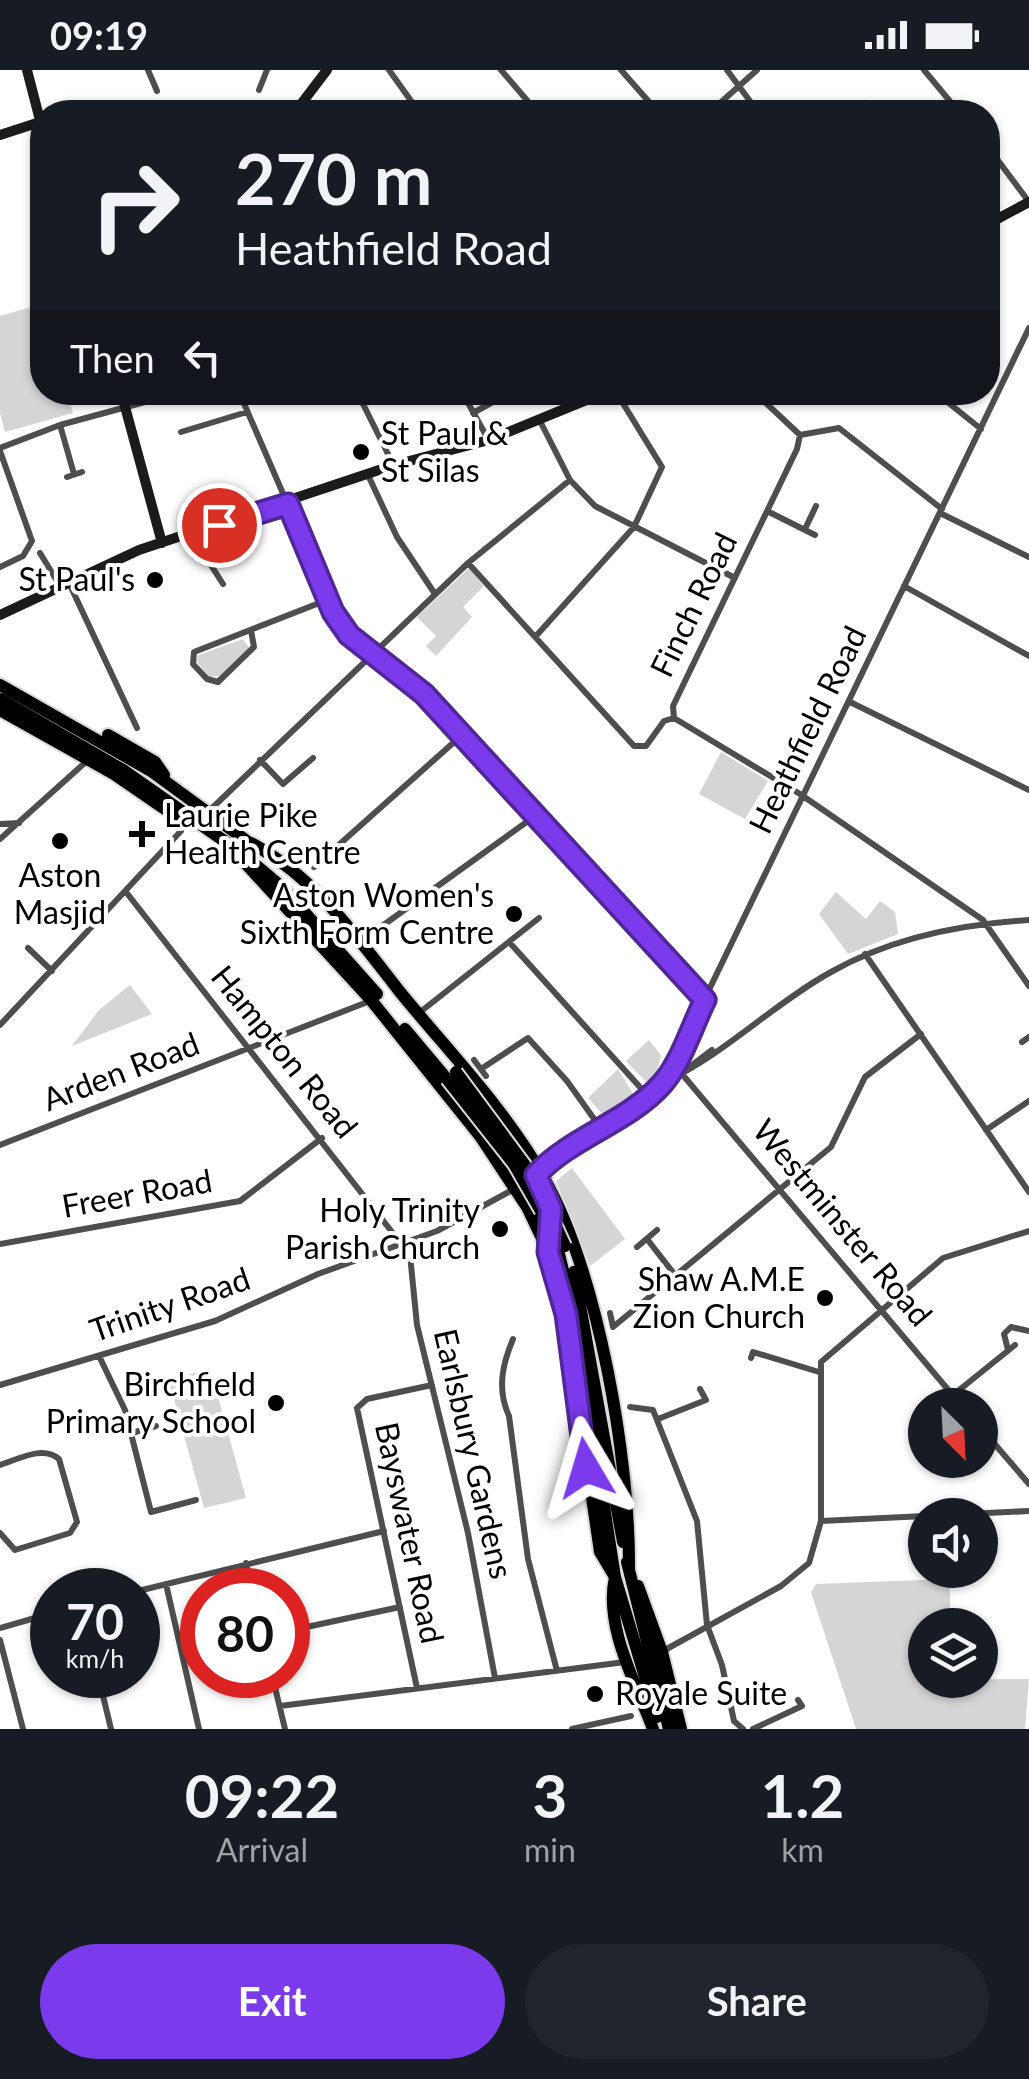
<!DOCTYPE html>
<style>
:root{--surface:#171b24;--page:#20242c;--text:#f1f3f6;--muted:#9ea1a6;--accent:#7c3aed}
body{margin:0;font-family:Lato,sans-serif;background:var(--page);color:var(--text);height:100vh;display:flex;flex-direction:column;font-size:38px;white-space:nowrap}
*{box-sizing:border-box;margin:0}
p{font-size:32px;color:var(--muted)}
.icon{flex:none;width:55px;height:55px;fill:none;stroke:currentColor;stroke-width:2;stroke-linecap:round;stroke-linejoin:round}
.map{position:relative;height:1659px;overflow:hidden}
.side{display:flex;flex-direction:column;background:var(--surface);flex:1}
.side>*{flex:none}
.guide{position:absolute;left:30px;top:30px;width:970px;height:305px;border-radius:40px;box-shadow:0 2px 8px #0004;background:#171b24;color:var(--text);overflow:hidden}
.needle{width:65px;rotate:156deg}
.tools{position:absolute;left:908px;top:1318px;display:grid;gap:20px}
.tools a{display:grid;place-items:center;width:90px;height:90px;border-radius:50%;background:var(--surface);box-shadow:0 2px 8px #0004;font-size:50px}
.speed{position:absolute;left:30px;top:1498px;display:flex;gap:20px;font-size:50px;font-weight:700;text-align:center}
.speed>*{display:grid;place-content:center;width:130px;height:130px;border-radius:50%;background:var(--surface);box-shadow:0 2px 8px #0004;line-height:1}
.speed small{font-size:25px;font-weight:400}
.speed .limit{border:15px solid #d22;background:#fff;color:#111}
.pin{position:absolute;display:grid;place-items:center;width:85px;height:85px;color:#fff;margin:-42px;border:5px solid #fff;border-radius:50%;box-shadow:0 2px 10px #0007}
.me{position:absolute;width:110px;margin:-55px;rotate:353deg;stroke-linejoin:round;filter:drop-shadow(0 0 8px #0008)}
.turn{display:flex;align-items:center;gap:35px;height:210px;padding:0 40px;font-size:45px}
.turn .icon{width:130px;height:130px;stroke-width:2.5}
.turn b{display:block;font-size:70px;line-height:85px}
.then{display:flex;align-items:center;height:95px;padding:0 40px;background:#0003;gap:20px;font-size:38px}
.eta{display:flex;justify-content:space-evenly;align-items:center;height:170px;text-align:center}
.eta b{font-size:60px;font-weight:700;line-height:70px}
.cta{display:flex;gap:20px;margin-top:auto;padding:20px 40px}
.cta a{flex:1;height:115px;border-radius:60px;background:var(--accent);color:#fff;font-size:40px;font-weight:700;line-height:115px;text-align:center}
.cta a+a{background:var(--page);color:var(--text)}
.status{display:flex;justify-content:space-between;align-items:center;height:70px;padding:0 50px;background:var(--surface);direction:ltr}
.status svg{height:28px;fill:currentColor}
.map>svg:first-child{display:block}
.green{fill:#d5d5d5}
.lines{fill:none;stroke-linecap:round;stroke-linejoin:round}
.highway-casing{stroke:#dbdbdb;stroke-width:16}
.street{stroke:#4e4e4e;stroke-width:6}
.secondary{stroke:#1b1b1b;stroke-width:10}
.highway{stroke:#000;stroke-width:12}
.highway-bridge-casing{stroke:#dbdbdb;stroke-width:16;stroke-linecap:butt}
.highway-bridge{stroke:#000;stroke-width:12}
.route-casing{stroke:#51269a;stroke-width:25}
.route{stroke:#7c3aed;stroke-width:18}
.poi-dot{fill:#000;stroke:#fff;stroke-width:4}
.labels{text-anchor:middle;stroke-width:8;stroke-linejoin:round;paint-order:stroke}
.poi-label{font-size:32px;fill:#000;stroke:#fff;text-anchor:end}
.street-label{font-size:32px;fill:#000;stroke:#fff}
</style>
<div class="status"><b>09:19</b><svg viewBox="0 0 49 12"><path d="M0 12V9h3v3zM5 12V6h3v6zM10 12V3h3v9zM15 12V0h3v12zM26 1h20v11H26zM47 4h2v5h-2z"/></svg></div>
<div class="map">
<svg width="1029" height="1659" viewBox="0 0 1029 1659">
<rect width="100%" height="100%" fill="#fff"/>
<!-- green -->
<path class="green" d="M42 234V322L67 323 73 343 5 362 0 343V246Z
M469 498 484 516 463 537 472 547 436 586 426 576 436 566 417 547Z
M243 569 250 579 221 606 209 607 196 591 199 585Z
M721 682 768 711 745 749 699 724Z
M836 822 866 849 880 831 895 842 898 864 848 884 819 844Z
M130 915 152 944 72 976 99 940Z
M649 970 661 985 657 1003 647 1013 626 991Z
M618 999 635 1027 605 1047 588 1028Z
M572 1098 625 1169 590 1196 556 1111Z
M210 1298 246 1428 204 1438 169 1311Z
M950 1509V1555H925V1610L1029 1609 1025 1659H856L811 1522 816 1514Z"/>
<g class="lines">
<defs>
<path id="highway" d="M0 615 151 701 255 777
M0 629 123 700 230 775
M0 640 114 704 181 750 195 754
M108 665 155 692 164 705
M225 771 371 930 480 1066 527 1137 548 1181 565 1243 600 1482 615 1507C604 1557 636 1613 653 1659
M251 773C315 807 356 866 400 922 449 982 506 1040 544 1108 598 1204 630 1389 629 1499
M246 787 282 817 377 924
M405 959 447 1009
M558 1180 575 1249 615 1507 657 1647
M574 1202 623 1472
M627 1492 669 1659
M638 1516 662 1582 681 1659"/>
</defs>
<!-- highway casing -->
<use href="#highway" class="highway-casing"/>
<!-- street -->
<path class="street" d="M148 0 157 21
M389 0 419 42
M501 0 537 42
M621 0 658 42
M727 0 758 42
M924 0 959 42
M259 20 267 0
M207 42H224
M710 42 757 0
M851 42 866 33 872 42
M988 77 1029 132
M239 322 340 555 424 625 705 930
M357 322 393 394
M462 322 488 369
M754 322 800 365
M935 322 981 359
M473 343 511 322
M540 351 570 410 595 436 735 508
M60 355 74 404
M181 362 247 342
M800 365 839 358 942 439
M0 378 60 355 182 322
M0 381 32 471 23 486 0 497
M368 405 397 467 435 524
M67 407 82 402
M767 441 815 465
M940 443 1029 487
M805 459 816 436
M191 464 223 514
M40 483 60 516
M468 493 634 676H646L664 651 674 648
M69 513 137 658
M904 516 1029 586
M251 560 254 577 218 612 207 609 193 594 194 582 327 530
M536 566 634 457 662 397 616 322
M850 632 1029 720
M674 648 800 724 983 850 1029 916
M674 648 673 636 797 379 800 365
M260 690 283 714 313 688
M209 741 468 493 570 410
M0 754 19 753
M0 769 88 690
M314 797 462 665
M126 822 410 1185 417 1255 468 1463 495 1608
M366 858 380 874
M371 864 535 746
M510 873 648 1026
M28 878 52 901
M865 884 1029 1122
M419 943 539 848
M0 955 181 761
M1022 972 1029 967
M678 988 682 1004 961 1335
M474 990 486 1006
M481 999 528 968 567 1011 602 1060
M687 999 712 980
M665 1012C725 984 773 934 831 902 891 868 961 854 1029 850
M986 1060 1029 1031
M0 1075 370 931
M541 1101 595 1062
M539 1103 664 1013 1029 258
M647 1169 675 1205
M0 1174 240 1131 322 1068
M637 1177 657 1160
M610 1243 613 1257 831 1077 865 1007 921 964
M513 1269C502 1295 497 1320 509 1346L528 1489 557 1601
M1008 1280 1004 1264 1011 1257 1029 1261
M99 1286 125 1340 151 1442 196 1430
M751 1288 753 1282 819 1302
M0 1315 215 1251 318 1204 437 1161 516 1118
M953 1325 1015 1275
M630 1337 653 1340 697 1451 707 1555 722 1595 734 1651 743 1659
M658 1349 706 1330 700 1319
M980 1357 1029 1414
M132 1363 156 1356
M0 1395C19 1389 43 1375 59 1389L77 1452 70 1463 15 1480 0 1463
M821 1451 1029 1441
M246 1493 252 1520
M166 1514 199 1659
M138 1521 384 1461
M0 1558 52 1543
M288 1561 400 1537
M0 1570 23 1659
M663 1581 781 1516 809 1493 821 1451V1292L943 1188 1029 1161
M98 1605 111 1659
M272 1605 285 1659
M417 1618 357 1338 367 1329 432 1315
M280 1636 625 1592
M572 1659 631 1646
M753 1659 802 1636 798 1630"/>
<!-- secondary -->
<path class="secondary" d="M27 0 42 58
M295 42 327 0
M0 65 40 52
M988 154 1029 132
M121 322 162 473
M0 545 139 480 394 395 489 370 606 322"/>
<!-- highway -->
<use href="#highway" class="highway"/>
<defs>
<path id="highway-bridge" d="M456 1002 533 1106 565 1176
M447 1009 514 1094 541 1141"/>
</defs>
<!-- highway-bridge casing -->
<use href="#highway-bridge" class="highway-bridge-casing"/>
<!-- highway-bridge -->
<use href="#highway-bridge" class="highway-bridge"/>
</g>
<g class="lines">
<defs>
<path id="route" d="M219 455 288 434 333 542 349 565 424 624 705 930C692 956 681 993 662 1014 627 1053 571 1067 536 1105L551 1139 548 1182 566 1244 586 1398"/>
</defs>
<!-- route casing -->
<use href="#route" class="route-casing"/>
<!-- route -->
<use href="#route" class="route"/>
</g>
<!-- markers -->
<g class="poi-dot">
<circle cx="361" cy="382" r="10"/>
<circle cx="155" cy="510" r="10"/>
<path d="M137 749h10v10h10v10h-10v10h-10v-10h-10v-10h10z"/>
<circle cx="60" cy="771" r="10"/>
<circle cx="514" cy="844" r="10"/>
<circle cx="500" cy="1159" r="10"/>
<circle cx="825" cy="1228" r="10"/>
<circle cx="276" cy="1333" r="10"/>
<circle cx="595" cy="1624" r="10"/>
</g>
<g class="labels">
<!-- poi labels -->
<g class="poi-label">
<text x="381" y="375" text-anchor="start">St Paul &amp;<tspan x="381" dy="37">St Silas</tspan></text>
<text x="135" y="521">St Paul's</text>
<text x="164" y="757" text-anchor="start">Laurie Pike<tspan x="164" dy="37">Health Centre</tspan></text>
<text x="60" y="817" text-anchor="middle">Aston<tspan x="60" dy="37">Masjid</tspan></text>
<text x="494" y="837">Aston Women's<tspan x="494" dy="37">Sixth Form Centre</tspan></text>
<text x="480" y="1152">Holy Trinity<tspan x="480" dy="37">Parish Church</tspan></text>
<text x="805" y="1221">Shaw A.M.E<tspan x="805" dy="37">Zion Church</tspan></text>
<text x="256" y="1326">Birchfield<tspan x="256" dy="37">Primary School</tspan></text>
<text x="615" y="1635" text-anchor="start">Royale Suite</text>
</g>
<!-- street labels -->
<g class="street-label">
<text transform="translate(694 535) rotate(-64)" y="11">Finch Road</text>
<text transform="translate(808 660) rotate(-64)" y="11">Heathfield Road</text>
<text transform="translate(284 982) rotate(51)" y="11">Hampton Road</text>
<text transform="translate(121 1002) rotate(-21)" y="11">Arden Road</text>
<text transform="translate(137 1124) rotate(-10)" y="11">Freer Road</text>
<text transform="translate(842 1153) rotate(50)" y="11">Westminster Road</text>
<text transform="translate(170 1235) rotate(-19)" y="11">Trinity Road</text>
<text transform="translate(473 1384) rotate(77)" y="11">Earlsbury Gardens</text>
<text transform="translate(409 1463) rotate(78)" y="11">Bayswater Road</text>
</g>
</g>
</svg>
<div class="tools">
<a><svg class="needle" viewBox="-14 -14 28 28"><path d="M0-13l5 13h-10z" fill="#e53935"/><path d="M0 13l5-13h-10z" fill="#9ea1a6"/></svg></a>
<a><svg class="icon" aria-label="sound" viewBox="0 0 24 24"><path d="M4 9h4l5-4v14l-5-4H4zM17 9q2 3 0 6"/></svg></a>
<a><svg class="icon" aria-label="layers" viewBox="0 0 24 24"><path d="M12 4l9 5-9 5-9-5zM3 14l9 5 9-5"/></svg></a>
</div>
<div class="speed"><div>70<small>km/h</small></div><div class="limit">80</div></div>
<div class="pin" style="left:219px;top:455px;background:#d93025"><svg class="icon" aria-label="arrive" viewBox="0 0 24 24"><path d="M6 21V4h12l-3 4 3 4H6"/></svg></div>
<svg class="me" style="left:586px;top:1398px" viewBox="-20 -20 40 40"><path d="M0-17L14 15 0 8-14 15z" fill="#7c3aed" stroke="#fff" stroke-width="4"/></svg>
<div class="guide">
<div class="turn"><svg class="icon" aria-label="right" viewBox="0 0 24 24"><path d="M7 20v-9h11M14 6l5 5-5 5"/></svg><div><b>270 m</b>Heathfield Road</div></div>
<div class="then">Then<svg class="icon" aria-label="left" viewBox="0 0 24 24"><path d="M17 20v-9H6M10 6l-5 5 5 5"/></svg></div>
</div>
</div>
<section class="side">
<div class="eta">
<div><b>09:22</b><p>Arrival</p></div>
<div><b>3</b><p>min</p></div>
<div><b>1.2</b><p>km</p></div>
</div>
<div class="cta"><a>Exit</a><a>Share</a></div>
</section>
